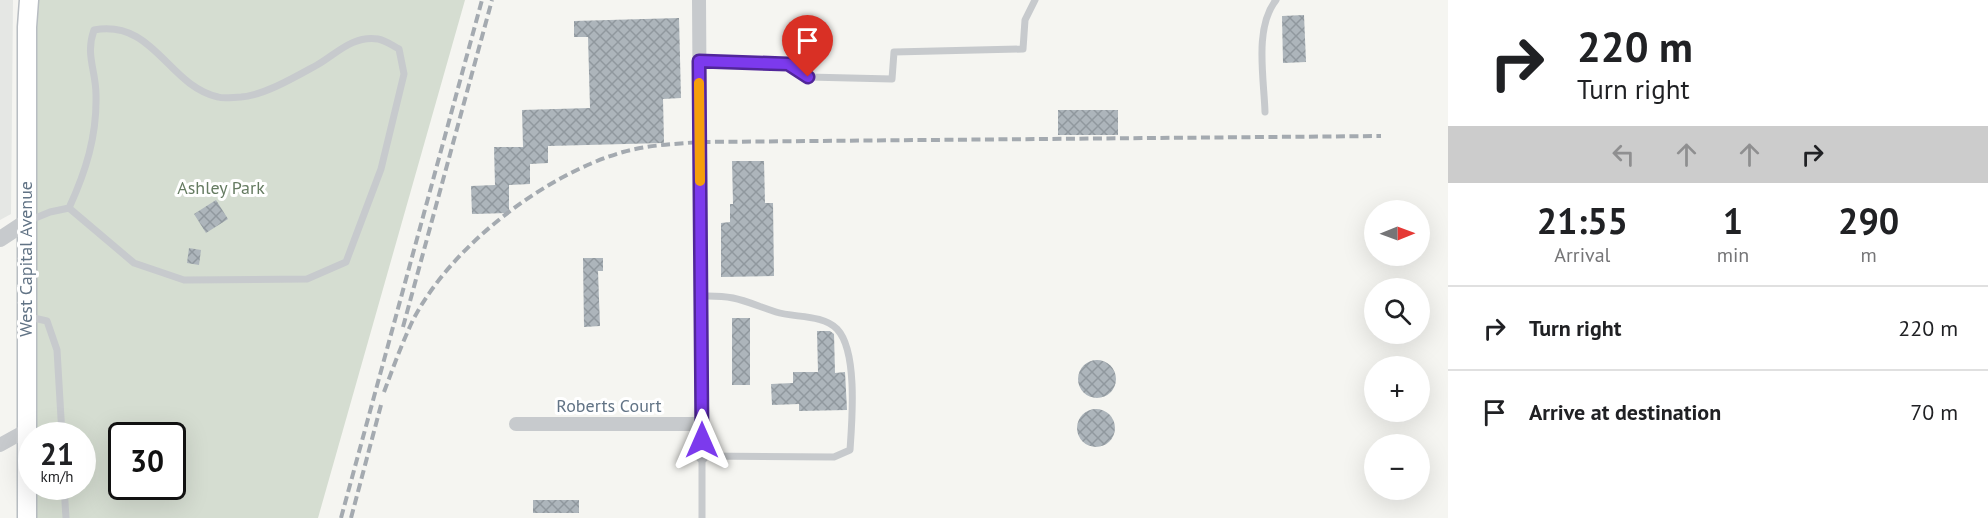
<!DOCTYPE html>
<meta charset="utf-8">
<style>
:root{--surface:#fff;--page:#f6f6f6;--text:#202124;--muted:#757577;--line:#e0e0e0}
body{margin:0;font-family:"PT Sans",sans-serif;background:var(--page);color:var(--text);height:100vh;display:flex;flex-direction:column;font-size:22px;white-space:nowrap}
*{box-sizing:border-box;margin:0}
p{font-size:20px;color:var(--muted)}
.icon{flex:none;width:33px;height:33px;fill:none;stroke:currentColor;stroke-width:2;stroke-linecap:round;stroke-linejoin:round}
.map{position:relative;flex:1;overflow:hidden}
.panel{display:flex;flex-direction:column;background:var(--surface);width:540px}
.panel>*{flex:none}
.top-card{background:#fff;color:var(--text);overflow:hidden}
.needle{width:39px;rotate:89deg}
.buttons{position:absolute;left:1364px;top:200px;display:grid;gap:12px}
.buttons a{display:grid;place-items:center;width:66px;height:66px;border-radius:50%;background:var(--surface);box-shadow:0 6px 24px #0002;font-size:30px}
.speed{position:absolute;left:18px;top:422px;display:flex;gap:12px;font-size:30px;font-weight:700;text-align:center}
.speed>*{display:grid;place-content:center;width:78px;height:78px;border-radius:50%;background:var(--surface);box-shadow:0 6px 24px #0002;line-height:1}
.speed small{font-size:15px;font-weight:400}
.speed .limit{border:3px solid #111;border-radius:9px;background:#fff;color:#111}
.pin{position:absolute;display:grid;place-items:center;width:51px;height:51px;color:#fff;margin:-62px -26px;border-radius:50% 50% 50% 0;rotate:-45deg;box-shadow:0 0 6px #0007}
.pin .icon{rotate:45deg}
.me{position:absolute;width:66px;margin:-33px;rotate:0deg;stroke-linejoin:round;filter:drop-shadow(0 0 4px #0008)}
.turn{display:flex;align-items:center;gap:21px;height:126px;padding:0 30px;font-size:27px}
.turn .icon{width:78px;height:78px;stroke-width:2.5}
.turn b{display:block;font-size:42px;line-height:51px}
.lanes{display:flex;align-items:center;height:57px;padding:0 30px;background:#0003;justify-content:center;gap:30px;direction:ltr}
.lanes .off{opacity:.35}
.eta{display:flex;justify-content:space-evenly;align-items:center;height:102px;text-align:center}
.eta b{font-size:36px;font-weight:700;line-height:42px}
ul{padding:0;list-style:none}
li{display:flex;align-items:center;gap:18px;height:84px;padding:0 30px;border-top:2px solid var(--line)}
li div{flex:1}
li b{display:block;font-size:22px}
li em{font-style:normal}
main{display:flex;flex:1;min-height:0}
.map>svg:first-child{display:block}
.built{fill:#e5e7e4}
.green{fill:#d5ddd1;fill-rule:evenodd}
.building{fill:url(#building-cross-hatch)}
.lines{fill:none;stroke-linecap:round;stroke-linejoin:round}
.secondary-casing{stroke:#b8bdc2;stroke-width:21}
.service{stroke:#c7cacd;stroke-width:7}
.minor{stroke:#c7cacd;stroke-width:14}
.tertiary{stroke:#c7cacd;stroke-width:16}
.secondary{stroke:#fff;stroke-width:18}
.rail{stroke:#a4aab0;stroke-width:4;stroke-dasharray:9 4.5;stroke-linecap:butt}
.route-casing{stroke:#51269a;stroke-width:15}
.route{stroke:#7c3aed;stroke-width:10}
.slow{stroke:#f59e0b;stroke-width:10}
.labels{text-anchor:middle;stroke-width:6;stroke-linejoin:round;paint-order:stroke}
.park-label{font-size:18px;fill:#657b61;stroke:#fff}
.street-label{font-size:18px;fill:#617385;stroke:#fff}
</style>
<main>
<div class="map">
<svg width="1448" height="518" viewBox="0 0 1448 518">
<defs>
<pattern id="building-cross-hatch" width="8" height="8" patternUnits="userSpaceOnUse" patternTransform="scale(1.5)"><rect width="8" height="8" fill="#adb5bb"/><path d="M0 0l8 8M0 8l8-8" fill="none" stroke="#90989e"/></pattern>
</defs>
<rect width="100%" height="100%" fill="#f5f5f1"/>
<!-- built -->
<path class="built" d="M0 0H13L11 214 0 220Z"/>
<!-- green -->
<path class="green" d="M37 0H465L318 518H37V486H82V435H37ZM122 435H172V486H122Z"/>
<!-- building -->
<path class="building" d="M1304 15 1306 62 1283 63 1282 16Z
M679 18 681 98 663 99 664 143 548 146V163L530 164V184L509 185V213L472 214 471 186 495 185 494 147H523L522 110 590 108 588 37H574V21Z
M1058 110H1118V135H1058Z
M732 161H764L765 203H773L774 276 721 277V223L730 222V204H733Z
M216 200 228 219 206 233 194 214Z
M189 248 201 250 199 265 187 263Z
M583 258H603V271H598L600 326 584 327Z
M732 318H750V385H732Z
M817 331H830L834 334 835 373 845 372 847 410 799 411V404L772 405 771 384 793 383V372H818Z
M1078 379a19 19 0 1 1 38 0a19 19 0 1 1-38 0Z
M1077 428a19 19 0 1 1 38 0a19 19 0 1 1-38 0Z
M533 500H579V513H533Z"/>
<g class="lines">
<defs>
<path id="secondary" d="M27 518V27L29 0"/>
</defs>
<!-- secondary casing -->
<use href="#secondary" class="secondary-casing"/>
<!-- service -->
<path class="service" d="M699 61 788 64 808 77 892 79 894 52 1023 49 1025 20 1035 0
M1265 112C1264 78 1254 28 1276 0
M28 221 50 212 69 208 134 263 184 280 307 279 346 262 381 169 404 74 399 49C393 46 385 40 378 39 353 35 336 54 317 65 295 77 265 95 241 97 234 97 224 99 218 97 168 86 154 19 94 30 85 55 96 70 96 95 97 136 86 171 69 208
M701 296C737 295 743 301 776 312 794 318 822 314 837 329 858 351 852 421 850 450L834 457 702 456V518
M29 317 47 321 57 350 62 435
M64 486 66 518"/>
<!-- minor -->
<path class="minor" d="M699 0 702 456
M516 424H702
M0 445 27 430"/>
<!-- tertiary -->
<path class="tertiary" d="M0 239 26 222"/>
<!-- secondary -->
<use href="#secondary" class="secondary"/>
<!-- rail -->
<path class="rail" d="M403 327 492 0
M384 392C393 368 402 343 413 320 451 246 544 175 623 152 648 145 674 144 700 142L1381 136
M341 518 482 0
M351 518 381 405"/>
</g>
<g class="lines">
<defs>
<path id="route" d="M702 440 699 61 788 64 808 77"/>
</defs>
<!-- route casing -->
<use href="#route" class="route-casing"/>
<!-- route -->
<use href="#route" class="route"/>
<!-- slow -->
<path class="slow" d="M699 83 700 181"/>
</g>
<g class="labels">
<!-- park labels -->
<g class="park-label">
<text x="221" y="194">Ashley Park</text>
</g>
<!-- street labels -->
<g class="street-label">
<text transform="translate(26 259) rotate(-90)" y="6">West Capital Avenue</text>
<text x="609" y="412">Roberts Court</text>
</g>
</g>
</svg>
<div class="buttons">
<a><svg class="needle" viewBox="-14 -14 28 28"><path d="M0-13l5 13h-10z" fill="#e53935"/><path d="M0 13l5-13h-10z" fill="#757577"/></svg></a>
<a><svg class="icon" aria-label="search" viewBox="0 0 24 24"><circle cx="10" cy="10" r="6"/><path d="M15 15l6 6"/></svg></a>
<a>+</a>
<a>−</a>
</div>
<div class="speed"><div>21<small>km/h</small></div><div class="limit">30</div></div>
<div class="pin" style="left:808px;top:77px;background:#d93025"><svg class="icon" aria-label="arrive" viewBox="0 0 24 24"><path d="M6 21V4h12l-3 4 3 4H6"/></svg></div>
<svg class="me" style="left:702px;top:440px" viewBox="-20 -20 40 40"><path d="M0-17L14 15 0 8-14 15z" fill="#7c3aed" stroke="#fff" stroke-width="4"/></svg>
</div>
<section class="panel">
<div class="top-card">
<div class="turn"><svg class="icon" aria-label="right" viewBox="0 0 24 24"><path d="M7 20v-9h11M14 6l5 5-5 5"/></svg><div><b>220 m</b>Turn right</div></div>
<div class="lanes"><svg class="icon off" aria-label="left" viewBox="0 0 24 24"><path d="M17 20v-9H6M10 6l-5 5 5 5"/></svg><svg class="icon off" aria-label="ahead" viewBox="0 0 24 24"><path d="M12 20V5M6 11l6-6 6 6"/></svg><svg class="icon off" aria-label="ahead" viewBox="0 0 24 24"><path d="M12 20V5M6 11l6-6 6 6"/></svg><svg class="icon" aria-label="right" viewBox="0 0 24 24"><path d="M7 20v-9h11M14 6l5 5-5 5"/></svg></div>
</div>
<div class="eta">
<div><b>21:55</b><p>Arrival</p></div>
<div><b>1</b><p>min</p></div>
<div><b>290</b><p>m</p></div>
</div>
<ul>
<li><svg class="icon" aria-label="right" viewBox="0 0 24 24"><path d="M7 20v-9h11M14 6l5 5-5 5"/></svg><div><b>Turn right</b></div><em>220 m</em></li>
<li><svg class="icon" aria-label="arrive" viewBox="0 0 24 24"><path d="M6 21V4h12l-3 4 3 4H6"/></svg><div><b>Arrive at destination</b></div><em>70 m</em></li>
</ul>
</section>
</main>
